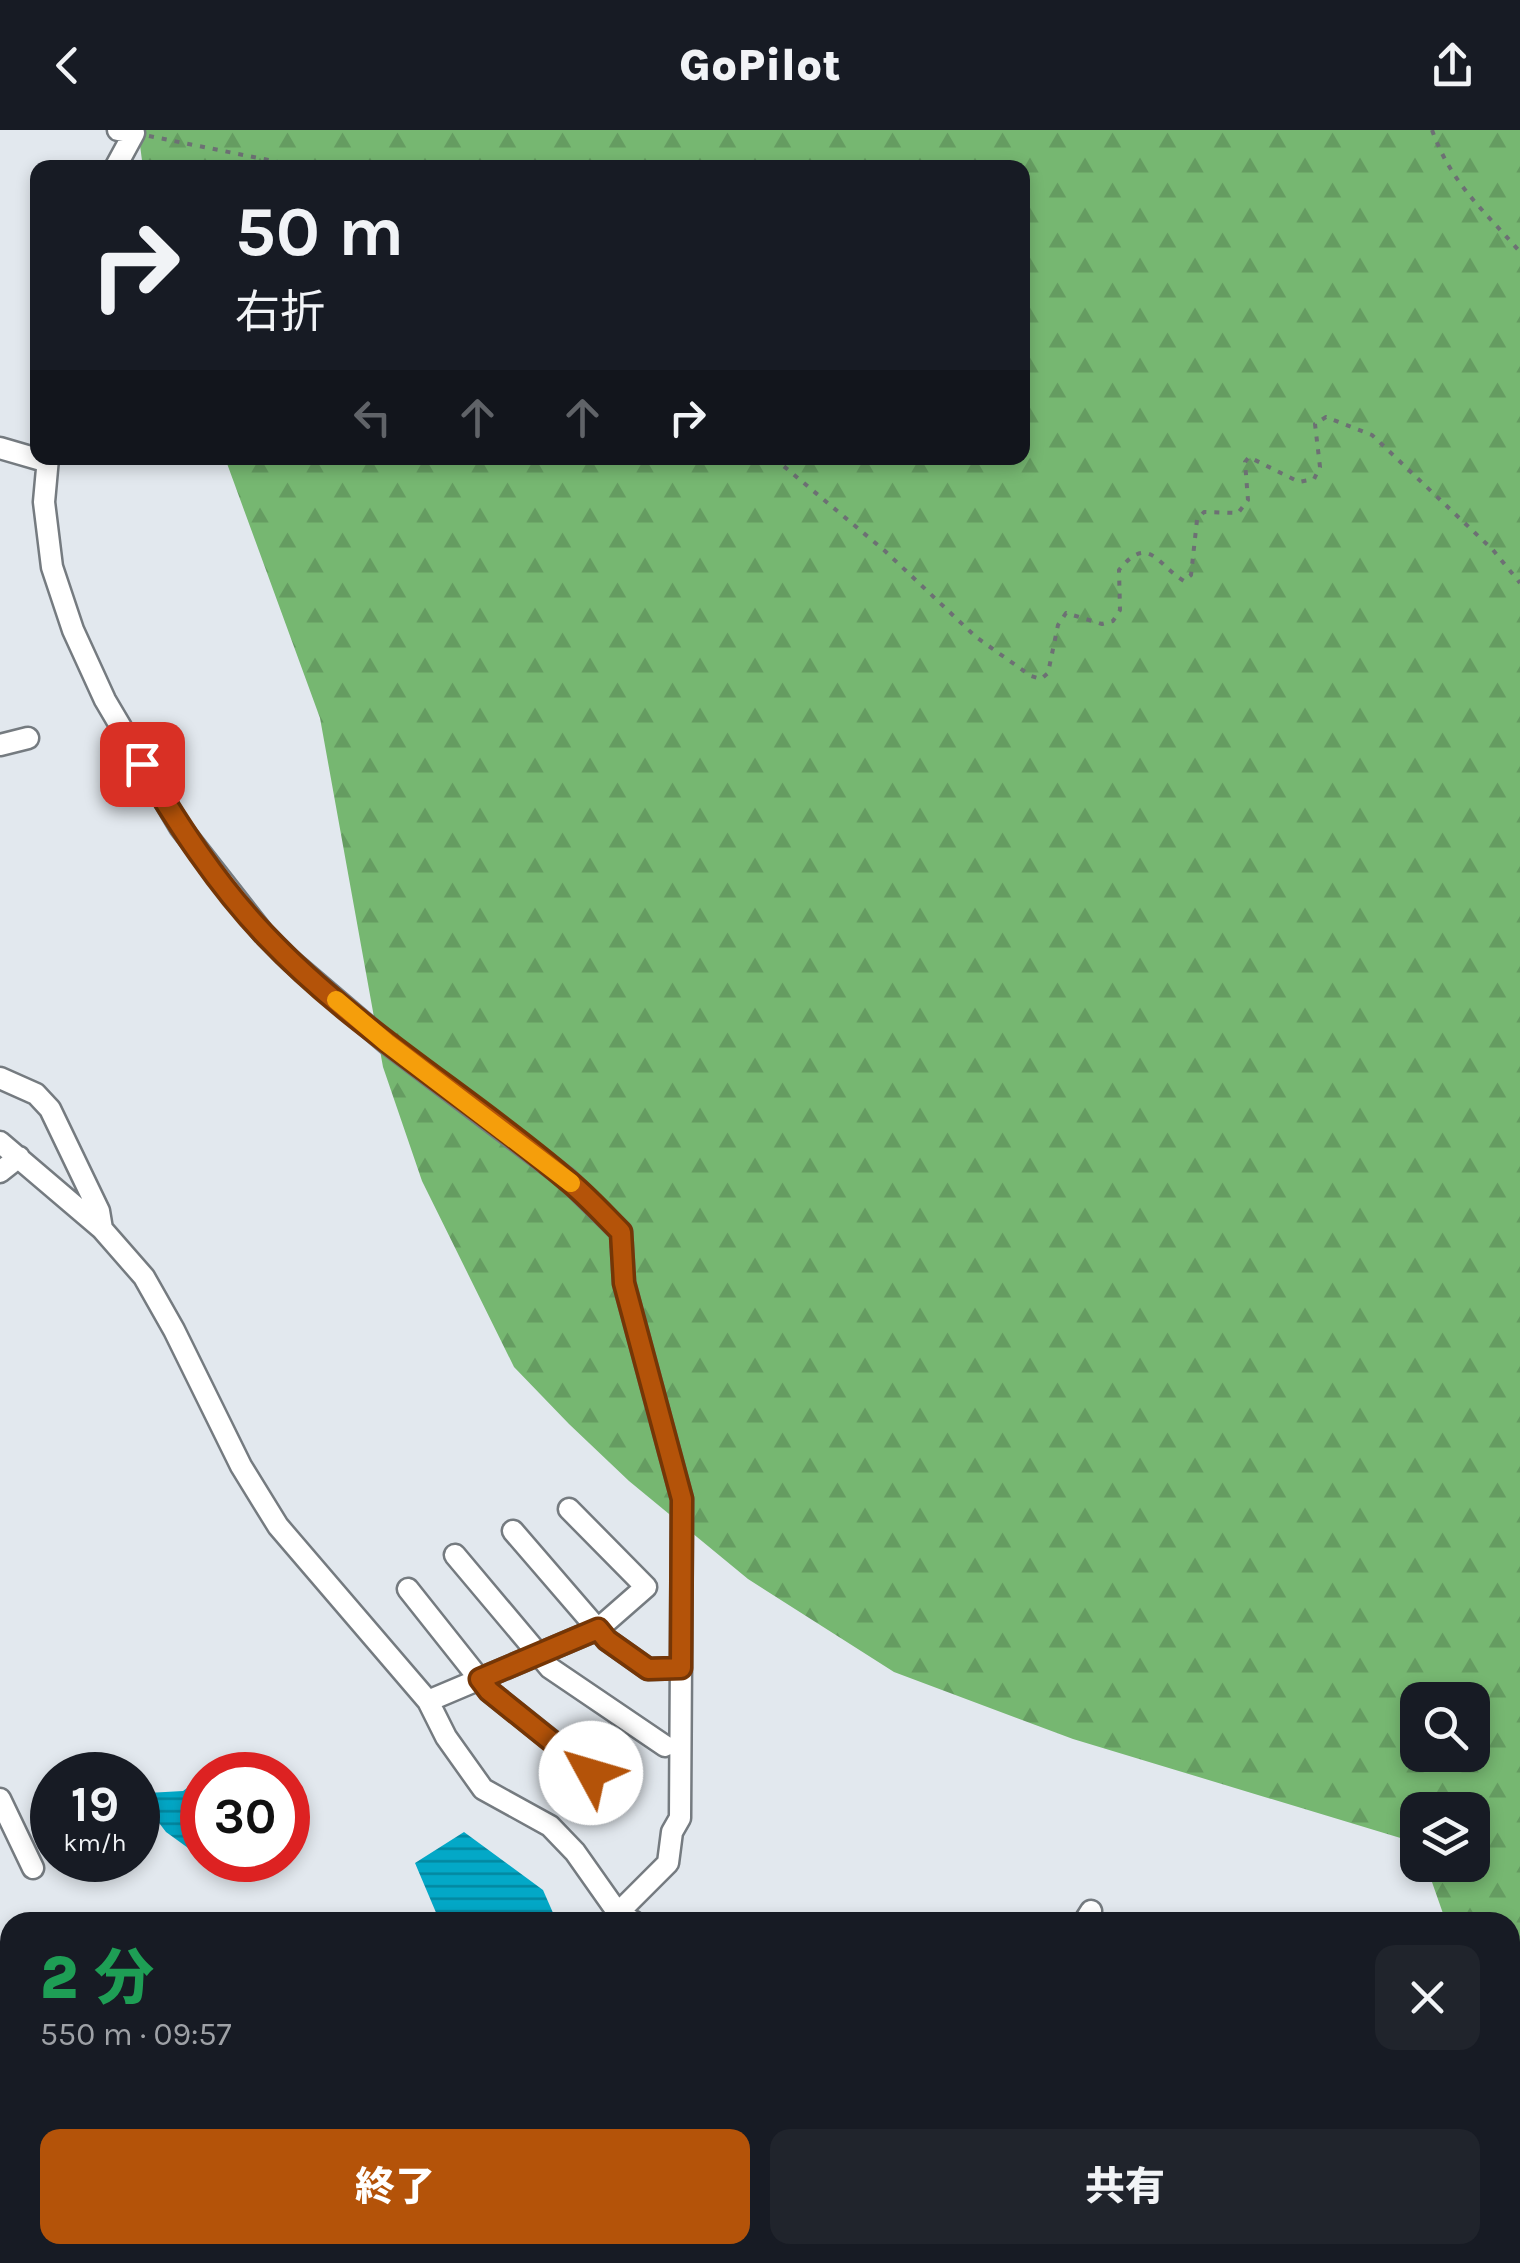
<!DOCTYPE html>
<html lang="ja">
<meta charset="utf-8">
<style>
:root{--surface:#171b24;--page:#20242c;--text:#f1f3f6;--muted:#9ea1a6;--accent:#b45309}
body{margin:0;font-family:Karla,"Noto Sans JP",sans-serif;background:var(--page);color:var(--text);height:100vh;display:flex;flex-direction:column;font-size:38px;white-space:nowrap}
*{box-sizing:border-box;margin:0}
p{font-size:32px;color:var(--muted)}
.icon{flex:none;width:55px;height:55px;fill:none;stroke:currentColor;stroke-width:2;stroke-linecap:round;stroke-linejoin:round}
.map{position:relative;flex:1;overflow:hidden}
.details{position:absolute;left:0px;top:1782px;width:1520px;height:352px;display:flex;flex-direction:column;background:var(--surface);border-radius:30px 30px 0 0;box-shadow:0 5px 15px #0003}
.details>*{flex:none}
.hud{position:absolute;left:30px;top:30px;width:1000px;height:305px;border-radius:20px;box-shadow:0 5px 15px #0003;background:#171b24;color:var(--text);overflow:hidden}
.tools{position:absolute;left:1400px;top:1552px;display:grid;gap:20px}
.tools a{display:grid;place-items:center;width:90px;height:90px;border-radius:20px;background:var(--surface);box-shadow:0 5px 15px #0003;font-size:50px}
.speed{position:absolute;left:30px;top:1622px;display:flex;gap:20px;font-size:50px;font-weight:700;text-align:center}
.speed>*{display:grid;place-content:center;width:130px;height:130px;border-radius:50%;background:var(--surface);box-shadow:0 5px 15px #0003;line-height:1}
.speed small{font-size:25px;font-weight:400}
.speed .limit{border:15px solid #d22;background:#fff;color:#111}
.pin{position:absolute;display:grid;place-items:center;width:85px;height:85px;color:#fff;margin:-42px;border-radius:20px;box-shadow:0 5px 15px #0006}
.me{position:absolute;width:110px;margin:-55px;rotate:309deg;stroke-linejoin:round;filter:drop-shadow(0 0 8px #0008)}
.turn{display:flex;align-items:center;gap:35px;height:210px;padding:0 40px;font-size:45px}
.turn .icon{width:130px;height:130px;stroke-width:2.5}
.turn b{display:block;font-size:70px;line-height:85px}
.lanes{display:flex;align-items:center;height:95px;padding:0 40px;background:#0003;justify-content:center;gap:50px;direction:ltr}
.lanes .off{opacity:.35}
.round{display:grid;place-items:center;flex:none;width:105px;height:105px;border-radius:20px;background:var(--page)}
.headline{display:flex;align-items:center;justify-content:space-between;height:170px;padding:0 40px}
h1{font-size:60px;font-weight:800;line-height:75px;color:#1e9e55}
.primary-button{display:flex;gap:20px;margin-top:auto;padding:20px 40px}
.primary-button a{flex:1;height:115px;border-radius:20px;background:var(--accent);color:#fff;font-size:40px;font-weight:800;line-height:115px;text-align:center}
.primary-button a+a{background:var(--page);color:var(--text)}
header{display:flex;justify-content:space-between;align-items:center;height:130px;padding:0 40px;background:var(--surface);font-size:45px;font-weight:800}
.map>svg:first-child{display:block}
.forest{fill:url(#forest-firs);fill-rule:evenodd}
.water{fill:url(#water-rules)}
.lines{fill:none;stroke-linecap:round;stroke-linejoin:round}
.minor-casing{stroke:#757b80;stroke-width:25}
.highway-casing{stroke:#757b80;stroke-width:35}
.path{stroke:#6d7074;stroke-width:4;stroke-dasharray:5 8;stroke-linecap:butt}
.minor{stroke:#fff;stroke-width:20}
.highway{stroke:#fff;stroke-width:30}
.route-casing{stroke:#753606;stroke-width:25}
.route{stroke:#b45309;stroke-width:18}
.slow{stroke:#f59e0b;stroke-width:18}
</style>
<header><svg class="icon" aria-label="back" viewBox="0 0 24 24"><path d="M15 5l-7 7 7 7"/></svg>GoPilot<svg class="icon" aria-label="share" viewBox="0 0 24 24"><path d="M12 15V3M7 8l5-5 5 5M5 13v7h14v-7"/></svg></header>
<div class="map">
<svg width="1520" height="2133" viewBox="0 0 1520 2133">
<defs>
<pattern id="forest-firs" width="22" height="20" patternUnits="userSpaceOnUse" patternTransform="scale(2.5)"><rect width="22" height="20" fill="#76b771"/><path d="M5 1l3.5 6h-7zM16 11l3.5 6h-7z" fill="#659c61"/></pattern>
<pattern id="water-rules" width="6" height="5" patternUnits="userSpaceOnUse" patternTransform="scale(2.5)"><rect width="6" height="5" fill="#03a8c7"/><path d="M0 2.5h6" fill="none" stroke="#0387a0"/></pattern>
</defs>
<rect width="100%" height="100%" fill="#e2e8ee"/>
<!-- forest -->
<path class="forest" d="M138 0H1520V2008L1510 1979V1792H1446L1426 1735H1472V1680H1418L1417 1713 1073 1609 894 1542 748 1449 629 1351 569 1294 514 1237 422 1051 383 937 320 588 225 328H1022V38H143ZM1418 1570H1472V1625H1418Z"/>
<!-- water -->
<path class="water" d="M202 1647V1728L166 1702 143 1672 147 1663 183 1661Z
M464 1702 543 1760 557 1792H440L415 1733Z"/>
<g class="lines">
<defs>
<path id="minor" d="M115 38 134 3 118 0
M0 318 48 332
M48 328 44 372 52 437 73 500 105 570 180 697 263 803 291 831 387 913 567 1049 621 1102 624 1153 682 1369 680 1688 672 1702 668 1733 618 1783
M0 615 28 608
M0 948 36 964 50 979 99 1081 102 1099
M0 1012 102 1099 144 1147 174 1200 241 1336 278 1396 428 1571 446 1607 483 1659 550 1696 575 1722 618 1783 634 1792
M0 1042 19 1027
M513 1401 607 1510 648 1539 681 1538
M455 1425 550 1538 665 1616
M408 1459 489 1561 617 1663
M428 1571 598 1499 646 1457 569 1379
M0 1669 33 1738
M1084 1792 1091 1781
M554 2125 558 2133
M1028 2125C1059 2133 1080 2133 1111 2125
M1198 2125 1200 2133
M430 2133 433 2125
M657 2133 671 2125"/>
<path id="highway" d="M0 2015 10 2029
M0 2062 10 2076
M43 2125 49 2133
M78 2125 83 2133"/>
</defs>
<!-- minor casing -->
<use href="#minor" class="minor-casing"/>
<!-- highway casing -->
<use href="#highway" class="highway-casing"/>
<!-- path -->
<path class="path" d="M1432 0C1452 55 1483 79 1520 122
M149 6 308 38
M774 328 885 421 976 507 1031 546 1041 549 1048 543 1058 495 1066 483 1102 494 1113 491 1120 480 1119 440C1149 403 1157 435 1184 451L1191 445 1197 390 1204 382 1238 383 1248 370 1245 332 1249 327 1299 352 1314 349 1320 337 1315 294 1326 287 1372 305 1493 420 1520 453"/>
<!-- minor -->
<use href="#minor" class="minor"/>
<!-- highway -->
<use href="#highway" class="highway"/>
</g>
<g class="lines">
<defs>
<path id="route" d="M142 634C178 694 217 755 266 806 355 900 468 965 566 1049 586 1065 603 1084 621 1102L624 1153 682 1369 681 1538 648 1539 607 1510 598 1499 480 1549 489 1561 591 1643"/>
</defs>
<!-- route casing -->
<use href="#route" class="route-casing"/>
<!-- route -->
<use href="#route" class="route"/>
<!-- slow -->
<path class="slow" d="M336 870 387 913 571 1053"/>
</g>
</svg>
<div class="tools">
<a><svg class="icon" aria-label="search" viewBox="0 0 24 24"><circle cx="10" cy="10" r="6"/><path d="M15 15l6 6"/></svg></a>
<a><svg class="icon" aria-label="layers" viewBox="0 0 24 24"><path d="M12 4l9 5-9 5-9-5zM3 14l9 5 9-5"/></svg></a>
</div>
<div class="speed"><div>19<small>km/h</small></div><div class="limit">30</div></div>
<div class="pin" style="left:142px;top:634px;background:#d93025"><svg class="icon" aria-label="arrive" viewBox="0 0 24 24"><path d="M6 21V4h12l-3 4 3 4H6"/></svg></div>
<svg class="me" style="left:591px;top:1643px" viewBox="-20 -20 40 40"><circle r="19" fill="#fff"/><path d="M0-13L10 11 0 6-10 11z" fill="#b45309"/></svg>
<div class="hud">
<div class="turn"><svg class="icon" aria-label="right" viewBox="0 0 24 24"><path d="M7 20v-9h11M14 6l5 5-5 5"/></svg><div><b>50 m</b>右折</div></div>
<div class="lanes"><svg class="icon off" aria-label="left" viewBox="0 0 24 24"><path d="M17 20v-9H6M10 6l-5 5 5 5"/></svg><svg class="icon off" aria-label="ahead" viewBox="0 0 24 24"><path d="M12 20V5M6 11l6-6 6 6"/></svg><svg class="icon off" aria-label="ahead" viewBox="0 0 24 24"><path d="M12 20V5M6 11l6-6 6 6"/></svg><svg class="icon" aria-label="right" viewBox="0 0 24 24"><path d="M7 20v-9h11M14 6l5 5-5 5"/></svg></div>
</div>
<section class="details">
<div class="headline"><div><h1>2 分</h1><p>550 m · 09:57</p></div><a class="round"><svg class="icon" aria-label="close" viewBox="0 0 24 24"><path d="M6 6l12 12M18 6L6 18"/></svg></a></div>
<div class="primary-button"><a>終了</a><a>共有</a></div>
</section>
</div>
